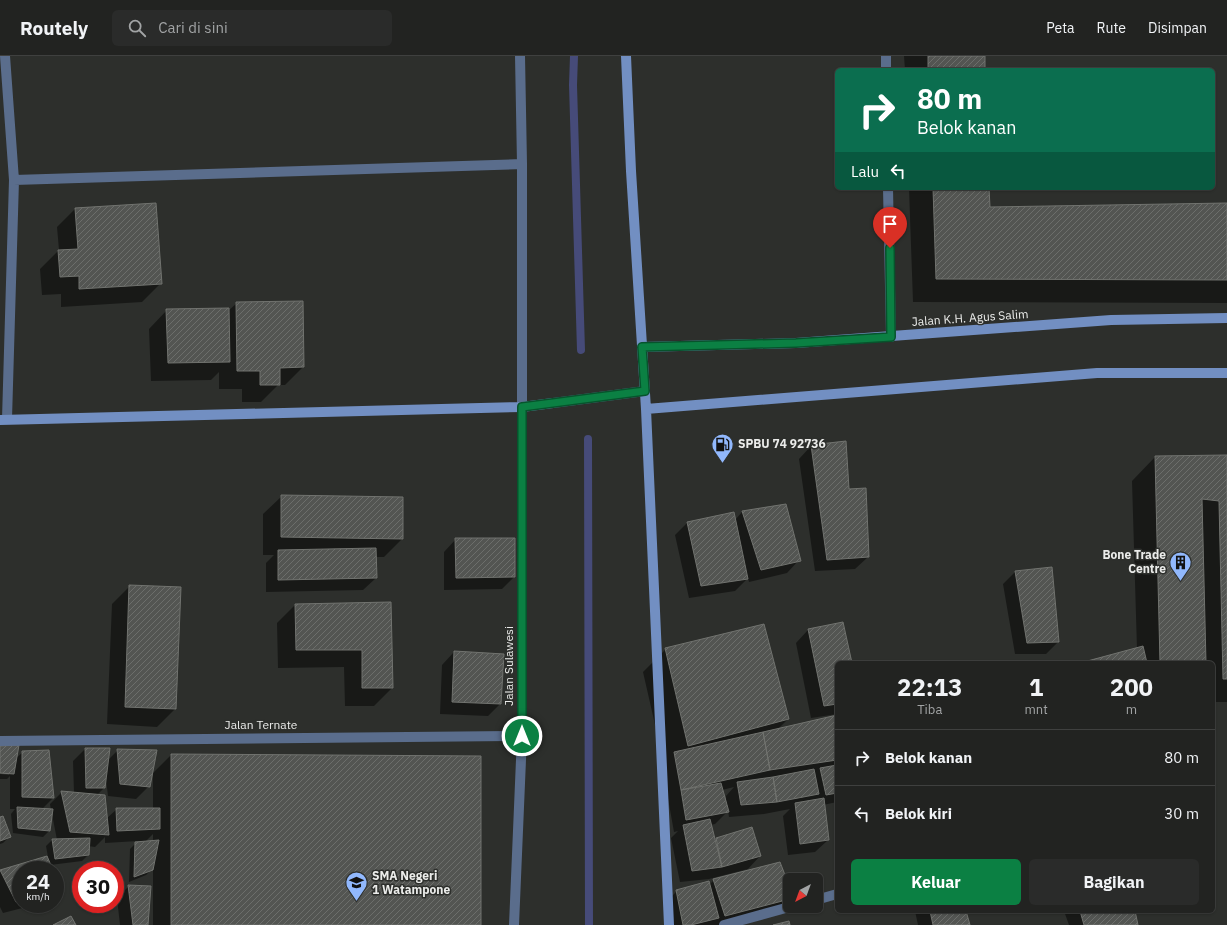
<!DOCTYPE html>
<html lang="id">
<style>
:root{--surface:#222321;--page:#2a2b2a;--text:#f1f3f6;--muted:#a2a4a5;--line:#3f403f;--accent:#0b8043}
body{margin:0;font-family:"IBM Plex Sans",sans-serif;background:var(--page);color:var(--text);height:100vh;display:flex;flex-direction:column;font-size:15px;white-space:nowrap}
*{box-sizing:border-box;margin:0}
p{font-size:13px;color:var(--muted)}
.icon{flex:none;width:22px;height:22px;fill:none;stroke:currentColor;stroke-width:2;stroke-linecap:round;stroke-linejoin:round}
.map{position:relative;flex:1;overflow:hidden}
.panel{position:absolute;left:835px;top:605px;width:380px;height:252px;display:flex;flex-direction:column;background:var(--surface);border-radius:6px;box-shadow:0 1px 3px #0004,0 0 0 1px var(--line)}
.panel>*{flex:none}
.top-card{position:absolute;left:835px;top:12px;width:380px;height:122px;border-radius:6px;box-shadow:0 1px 3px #0004,0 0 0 1px var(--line);background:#0b6e4f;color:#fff;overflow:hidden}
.needle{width:26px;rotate:221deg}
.controls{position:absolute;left:783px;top:817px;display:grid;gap:8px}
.controls a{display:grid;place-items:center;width:40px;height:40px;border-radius:6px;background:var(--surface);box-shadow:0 1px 3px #0004,0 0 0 1px var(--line);font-size:20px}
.speed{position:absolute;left:12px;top:805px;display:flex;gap:8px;font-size:20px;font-weight:700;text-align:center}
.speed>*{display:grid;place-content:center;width:52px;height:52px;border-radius:50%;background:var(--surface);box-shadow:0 1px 3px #0004,0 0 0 1px var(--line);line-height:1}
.speed small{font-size:10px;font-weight:400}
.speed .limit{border:6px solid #d22;background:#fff;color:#111}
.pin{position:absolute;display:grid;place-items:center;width:34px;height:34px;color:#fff;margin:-41px -17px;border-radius:50% 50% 50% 0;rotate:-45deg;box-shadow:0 0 4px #0007}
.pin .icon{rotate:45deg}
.me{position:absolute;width:44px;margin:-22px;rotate:0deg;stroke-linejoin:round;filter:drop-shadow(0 0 3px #0008)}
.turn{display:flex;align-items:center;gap:14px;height:84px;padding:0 16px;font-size:18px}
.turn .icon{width:52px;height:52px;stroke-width:2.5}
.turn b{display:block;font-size:28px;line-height:34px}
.then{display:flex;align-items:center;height:38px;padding:0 16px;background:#0003;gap:8px;font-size:15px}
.eta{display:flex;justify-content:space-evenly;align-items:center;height:68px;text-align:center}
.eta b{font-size:24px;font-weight:700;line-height:28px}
.action{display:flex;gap:8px;margin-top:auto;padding:8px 16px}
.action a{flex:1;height:46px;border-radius:6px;background:var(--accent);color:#fff;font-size:16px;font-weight:700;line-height:46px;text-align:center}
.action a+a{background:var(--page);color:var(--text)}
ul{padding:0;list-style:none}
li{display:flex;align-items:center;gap:12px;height:56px;padding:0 16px;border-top:1px solid var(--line)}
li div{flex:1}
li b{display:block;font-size:15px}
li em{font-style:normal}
header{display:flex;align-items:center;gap:24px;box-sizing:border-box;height:56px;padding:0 20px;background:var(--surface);border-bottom:1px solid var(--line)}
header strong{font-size:19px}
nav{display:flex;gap:22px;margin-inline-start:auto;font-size:14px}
.search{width:280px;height:36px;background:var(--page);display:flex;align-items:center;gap:10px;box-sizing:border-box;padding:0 14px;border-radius:6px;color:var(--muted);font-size:15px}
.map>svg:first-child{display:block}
.shadow{fill:#0007;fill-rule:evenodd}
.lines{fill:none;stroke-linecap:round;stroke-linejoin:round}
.stream{stroke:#464b79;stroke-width:8}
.building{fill:url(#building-hatch);stroke:#71736f}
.street{stroke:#5a6d8c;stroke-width:10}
.secondary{stroke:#728fc2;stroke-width:10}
.route-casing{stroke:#07532c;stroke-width:10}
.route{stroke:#0b8043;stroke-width:7}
.labels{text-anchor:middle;stroke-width:3;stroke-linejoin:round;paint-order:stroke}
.street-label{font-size:12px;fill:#ebecea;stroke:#2d2f2c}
.poi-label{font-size:12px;font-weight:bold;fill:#ebecea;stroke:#2d2f2c;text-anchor:start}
</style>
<header>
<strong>Routely</strong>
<div class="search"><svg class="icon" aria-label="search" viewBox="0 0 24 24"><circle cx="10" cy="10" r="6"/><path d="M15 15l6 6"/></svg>Cari di sini</div>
<nav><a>Peta</a><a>Rute</a><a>Disimpan</a></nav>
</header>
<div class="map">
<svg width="1227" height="869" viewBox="0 0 1227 869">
<defs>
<pattern id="building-hatch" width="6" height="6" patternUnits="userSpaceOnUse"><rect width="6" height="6" fill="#535552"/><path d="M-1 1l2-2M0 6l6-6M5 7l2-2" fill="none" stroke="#6c6e6b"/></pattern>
</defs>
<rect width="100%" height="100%" fill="#2d2f2c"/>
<!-- shadow -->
<path class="shadow" d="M904 0H984V14H905Z
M909 132H988L989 152 1227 148V247L913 246Z
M75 153 161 227 142 246 61 251V238L42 239 40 213 59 194 57 171Z
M237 247 303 311 285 329H278L261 346H242V333H219V316L211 324 151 325 149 273 167 254 228 255Z
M811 390 849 434 868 501 855 513 815 515 799 403Z
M1227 400V646H1213V607H1084L1137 593 1132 425 1155 401Z
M282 440 402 442V483L384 501H375L376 522 363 534 266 536V507L274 499H263V458Z
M742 456 799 504 787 517 749 526 748 522 735 535 689 542 675 479 687 467 735 464Z
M456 483 514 521 502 533 444 534V496Z
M1015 516 1058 586 1046 598H1015L1003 528Z
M130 530 175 653 157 671 107 668 112 548Z
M390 547 392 632 374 650H345L344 611 278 612 277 567 295 549Z
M842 567 851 607H837V658L811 662 796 587 808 574Z
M666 593 788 663 777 674 837 660V746L823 749 828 784 815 796 788 799 783 760 790 753 764 758 729 761 728 755 715 768 710 769 714 785 716 783 760 800 748 813 709 823 680 826 671 782 678 775 674 776 662 709 664 708 643 616ZM734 731 726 740V744L725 745 722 734Z
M454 596 500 648 488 660 440 658 442 609Z
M0 691 15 703 23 696 48 695 53 742 42 753 51 754 50 748 62 736 74 737 73 705 85 693 108 704 118 694 149 730 136 743 108 740 106 723 104 732 97 739 106 763 117 753H153V717L171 699 480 869H153V812L146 819 129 826 130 793 138 785 105 787V781L95 791 88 790V799L82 805 50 809 52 814H21V848H38L3 857 0 851V815L48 801 46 790 52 784H57L52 758 49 775 43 781 13 777 11 758 15 753H10V720L7 723H0V718L9 719V717L0 716ZM153 778V786H145Z
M0 763 9 781 3 787 0 788Z
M714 824 790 834V844L781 854 724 869H669L664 848 677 835 709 829Z
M129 830 147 869H120L117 842Z
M915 855H965L969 869H918Z
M1064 855H1134L1137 869H1069Z"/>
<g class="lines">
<!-- stream -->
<path class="stream" d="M574 0 573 29 581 294
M588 383 589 869"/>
</g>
<!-- building -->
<path class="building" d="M928 0H985V14H928Z
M933 132H989L990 151 1227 147V224L936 223Z
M156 147 162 228 79 233V220L60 221 58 194 78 193 75 152Z
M303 245 304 311 280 312V329H260V315H237L236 246Z
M229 252 230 306 168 307 166 253Z
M846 385 849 433 866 432 869 501 827 504 811 389Z
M1227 399V623H1223L1219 445 1202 443 1206 607H1160L1155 400Z
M281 439 403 441V483L281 481Z
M786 448 801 505 761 514 742 455Z
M734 456 748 523 701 530 687 466Z
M455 482H515V521L456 522Z
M376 492 377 522 278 524V494Z
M1052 511 1059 586 1027 587 1015 515Z
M129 529 181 531 176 653 125 651Z
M391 546 393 632H362V594H296L295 548Z
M843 566 852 607H837V648L824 650 808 573Z
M764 568 789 663 688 690 665 592Z
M1143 590 1147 607H1080Z
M454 595 504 598 501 648 452 646Z
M837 659V704L770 714 763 676Z
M763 676 770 714 681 734 674 696Z
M19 689 14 718 0 717V690Z
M85 692H110L105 732H86Z
M117 693 157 694 150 731 120 728Z
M49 694 54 742 22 741V695Z
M171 698 481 700V869H171Z
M837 709V737L826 739 820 712Z
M814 713 819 738 777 746 773 721Z
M773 721 777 746 741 749 737 726Z
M721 727 729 756 686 764 681 734Z
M61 735 105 739 109 779 70 776Z
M824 742 829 784 800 788 795 747Z
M17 751 53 753 50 775 18 772Z
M116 752H160V773L117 775Z
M3 760 11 781 0 785V761Z
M710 763 722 811 692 815 683 769Z
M752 771 761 800 722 811 716 782Z
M90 782 89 799 55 803 52 783Z
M159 784 153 814 134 821 135 786Z
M47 800 53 814H21V844L16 846 0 814Z
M780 806 790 832V843L725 860 713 823Z
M55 819 60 833 55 835Z
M709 825 719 862 691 869H683L676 834Z
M128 829 151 830 148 869H133Z
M930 855H966L970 869H933Z
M1080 855H1135L1138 869H1084Z
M71 860 76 869H53Z
M789 865 790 869H773Z"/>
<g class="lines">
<!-- street -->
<path class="street" d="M5 0 14 124 7 363
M886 0V14
M14 124 522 108
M888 132 891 281
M553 347 645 335
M0 685 522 680
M816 844 837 838
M514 869 522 680V108L520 0
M724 869 793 850"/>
<!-- secondary -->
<path class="secondary" d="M626 0 631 115 646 353 669 869
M642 291 796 287 1111 264 1227 262
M646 353 1097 317H1227
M0 364 522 351 553 347"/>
</g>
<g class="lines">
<defs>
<path id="route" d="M522 680V351L645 335 642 291 796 287 891 281 890 192"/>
</defs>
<!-- route casing -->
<use href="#route" class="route-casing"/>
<!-- route -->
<use href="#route" class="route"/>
</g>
<!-- icons -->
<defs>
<symbol id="fuel-pin" viewBox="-11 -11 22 30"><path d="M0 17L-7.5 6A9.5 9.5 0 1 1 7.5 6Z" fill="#91b8fd" stroke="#2d2f2c"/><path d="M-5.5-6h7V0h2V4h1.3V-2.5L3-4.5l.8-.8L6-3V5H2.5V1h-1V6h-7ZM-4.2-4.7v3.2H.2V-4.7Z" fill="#111"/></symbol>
<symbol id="building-pin" viewBox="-11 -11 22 30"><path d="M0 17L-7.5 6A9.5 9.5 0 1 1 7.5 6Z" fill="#91b8fd" stroke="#2d2f2c"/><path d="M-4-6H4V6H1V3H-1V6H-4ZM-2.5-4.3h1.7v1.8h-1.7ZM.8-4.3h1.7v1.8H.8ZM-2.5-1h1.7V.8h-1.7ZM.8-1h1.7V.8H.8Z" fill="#111"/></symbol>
<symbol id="school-pin" viewBox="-11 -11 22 30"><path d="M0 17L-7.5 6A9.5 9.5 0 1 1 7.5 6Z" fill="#91b8fd" stroke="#2d2f2c"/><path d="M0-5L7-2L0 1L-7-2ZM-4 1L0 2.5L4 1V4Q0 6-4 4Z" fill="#111"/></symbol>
</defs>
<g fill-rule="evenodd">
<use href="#fuel-pin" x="710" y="376" width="25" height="34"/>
<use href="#building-pin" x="1168" y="494" width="25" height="34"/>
<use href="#school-pin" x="344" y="814" width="25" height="34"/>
</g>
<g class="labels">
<!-- street labels -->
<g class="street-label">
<text transform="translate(970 262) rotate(-4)" y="4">Jalan K.H. Agus Salim</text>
<text transform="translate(509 610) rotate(-90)" y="4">Jalan Sulawesi</text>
<text x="261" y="673">Jalan Ternate</text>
</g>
<!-- poi labels -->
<g class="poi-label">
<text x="738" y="392">SPBU 74 92736</text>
<text x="1166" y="503" text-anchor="end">Bone Trade<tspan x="1166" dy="14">Centre</tspan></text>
<text x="372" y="824">SMA Negeri<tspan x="372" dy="14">1 Watampone</tspan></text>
</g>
</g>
</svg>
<div class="controls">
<a><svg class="needle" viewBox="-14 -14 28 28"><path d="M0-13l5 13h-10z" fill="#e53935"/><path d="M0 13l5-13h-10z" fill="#a2a4a5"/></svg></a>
</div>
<div class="speed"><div>24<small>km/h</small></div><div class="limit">30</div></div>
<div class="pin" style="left:890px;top:192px;background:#d93025"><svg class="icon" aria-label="arrive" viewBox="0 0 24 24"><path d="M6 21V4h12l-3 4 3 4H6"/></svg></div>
<svg class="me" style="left:522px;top:680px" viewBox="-20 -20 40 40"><circle r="17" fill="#0b8043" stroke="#fff" stroke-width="3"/><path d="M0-11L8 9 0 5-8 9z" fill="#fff"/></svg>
<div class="top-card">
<div class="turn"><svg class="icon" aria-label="right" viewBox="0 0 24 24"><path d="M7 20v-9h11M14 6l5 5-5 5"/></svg><div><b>80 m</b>Belok kanan</div></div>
<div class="then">Lalu<svg class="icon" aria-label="left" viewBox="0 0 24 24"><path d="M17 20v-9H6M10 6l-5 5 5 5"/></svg></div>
</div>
<section class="panel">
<div class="eta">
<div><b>22:13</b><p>Tiba</p></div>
<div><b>1</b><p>mnt</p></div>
<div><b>200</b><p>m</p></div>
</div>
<ul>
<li><svg class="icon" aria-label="right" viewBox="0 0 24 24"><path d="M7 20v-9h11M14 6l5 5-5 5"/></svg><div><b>Belok kanan</b></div><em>80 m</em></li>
<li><svg class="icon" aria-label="left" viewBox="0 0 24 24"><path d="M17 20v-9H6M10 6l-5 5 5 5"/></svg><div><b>Belok kiri</b></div><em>30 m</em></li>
</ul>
<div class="action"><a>Keluar</a><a>Bagikan</a></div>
</section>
</div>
